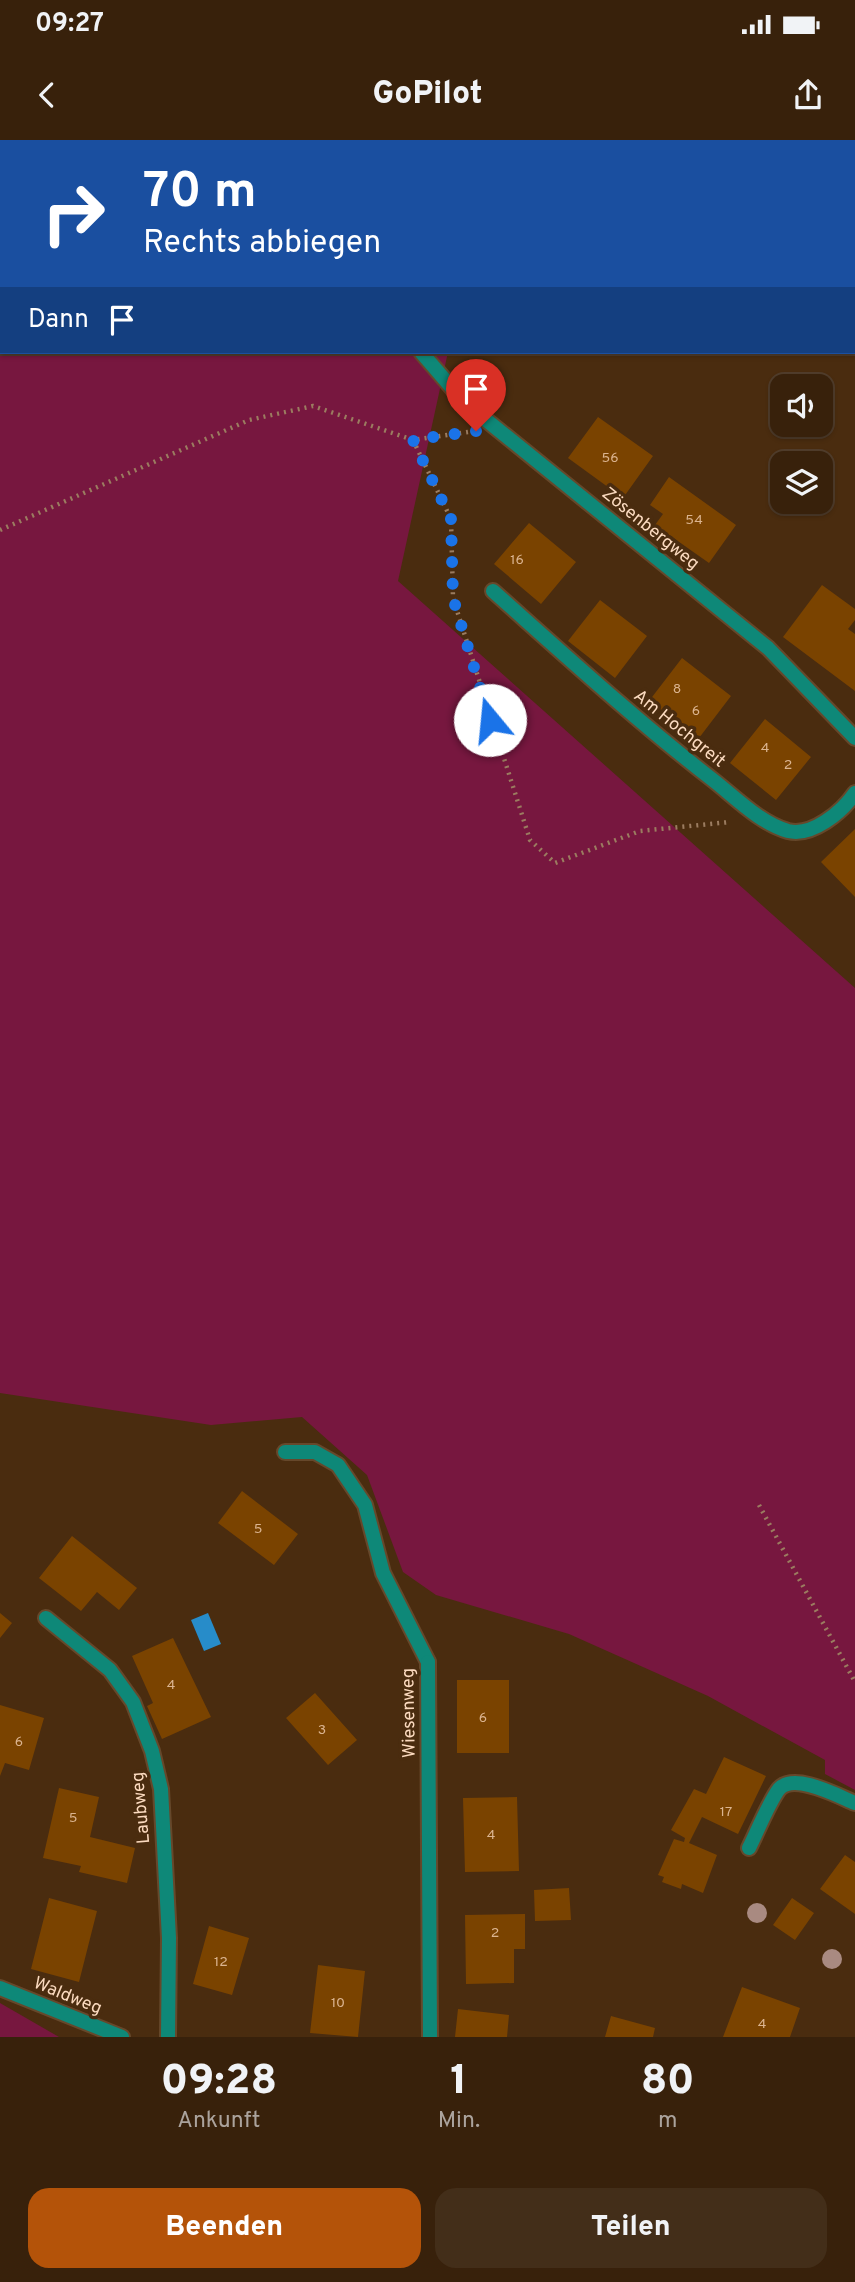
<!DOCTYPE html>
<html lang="de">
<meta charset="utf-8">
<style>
:root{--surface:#38210b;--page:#432e19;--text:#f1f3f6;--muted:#aba39d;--line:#523e2c;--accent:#b45309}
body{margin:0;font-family:Overpass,sans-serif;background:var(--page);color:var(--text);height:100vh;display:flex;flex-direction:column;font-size:26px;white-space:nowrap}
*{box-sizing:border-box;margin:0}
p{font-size:23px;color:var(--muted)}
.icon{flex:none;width:38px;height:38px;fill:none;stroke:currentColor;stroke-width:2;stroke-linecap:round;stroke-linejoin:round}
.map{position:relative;height:1897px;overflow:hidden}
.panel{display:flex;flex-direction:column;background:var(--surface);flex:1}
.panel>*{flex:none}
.guide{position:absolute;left:0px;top:0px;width:856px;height:214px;box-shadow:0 2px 5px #0004,0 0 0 2px var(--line);background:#1a4fa0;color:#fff;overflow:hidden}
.controls{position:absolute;left:770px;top:234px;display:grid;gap:14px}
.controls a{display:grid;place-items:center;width:63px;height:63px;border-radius:14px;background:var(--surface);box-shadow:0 2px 5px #0004,0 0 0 2px var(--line);font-size:35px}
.pin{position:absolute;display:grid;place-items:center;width:60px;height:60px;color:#fff;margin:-72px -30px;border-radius:50% 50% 50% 0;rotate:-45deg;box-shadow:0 0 7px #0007}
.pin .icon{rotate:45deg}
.me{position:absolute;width:77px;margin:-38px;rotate:343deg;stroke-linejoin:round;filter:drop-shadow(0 0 5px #0008)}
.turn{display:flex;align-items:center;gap:24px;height:147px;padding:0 28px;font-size:32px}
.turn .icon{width:91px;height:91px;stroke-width:2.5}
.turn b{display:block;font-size:49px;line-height:60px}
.then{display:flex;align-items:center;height:66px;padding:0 28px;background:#0003;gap:14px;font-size:26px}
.eta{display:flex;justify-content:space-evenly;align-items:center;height:119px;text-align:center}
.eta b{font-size:42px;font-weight:800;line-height:49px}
.button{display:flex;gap:14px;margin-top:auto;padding:14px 28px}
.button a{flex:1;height:80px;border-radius:21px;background:var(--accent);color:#fff;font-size:28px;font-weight:800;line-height:80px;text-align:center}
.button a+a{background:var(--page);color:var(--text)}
.status{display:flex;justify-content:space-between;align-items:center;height:49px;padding:0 35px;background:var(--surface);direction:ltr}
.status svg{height:19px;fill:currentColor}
header{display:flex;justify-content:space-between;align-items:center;height:91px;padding:0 28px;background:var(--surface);font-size:32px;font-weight:800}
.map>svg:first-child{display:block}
.green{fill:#77173f}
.water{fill:#278cc9}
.building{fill:#7a4300}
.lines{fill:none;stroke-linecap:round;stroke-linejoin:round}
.service-casing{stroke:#66482b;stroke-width:18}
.minor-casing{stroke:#66482b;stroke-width:18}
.path{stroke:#9b7c60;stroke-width:4.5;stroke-dasharray:2 5;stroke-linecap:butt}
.service{stroke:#0e8878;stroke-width:14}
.minor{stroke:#0e8878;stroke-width:14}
.tree{fill:#a98a81}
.route{stroke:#1a73e8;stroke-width:12;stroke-dasharray:0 21.6}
.labels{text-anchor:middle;stroke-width:7;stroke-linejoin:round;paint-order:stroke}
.number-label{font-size:14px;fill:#dbb48f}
.street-label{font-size:18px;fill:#fbdabf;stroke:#4a2c0f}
</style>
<div class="status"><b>09:27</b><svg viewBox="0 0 49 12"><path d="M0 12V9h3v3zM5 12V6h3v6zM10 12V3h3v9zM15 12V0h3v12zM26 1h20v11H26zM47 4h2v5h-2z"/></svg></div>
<header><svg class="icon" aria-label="back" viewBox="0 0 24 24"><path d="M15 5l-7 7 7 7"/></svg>GoPilot<svg class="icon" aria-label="share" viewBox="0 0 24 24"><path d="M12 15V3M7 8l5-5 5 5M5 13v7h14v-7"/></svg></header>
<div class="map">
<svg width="855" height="1897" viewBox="0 0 855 1897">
<rect width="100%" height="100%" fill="#4a2c0f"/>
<!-- green -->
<path class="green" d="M0 0 259 2H2V212H448L398 441 855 848V1650L825 1634V1620L708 1556 569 1494 436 1455 403 1432 367 1335 302 1277 211 1285 0 1253Z
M0 1863 59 1897H0Z"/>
<!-- water -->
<path class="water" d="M208 1473 221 1504 204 1511 191 1480Z"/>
<!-- building -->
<path class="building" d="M598 277 653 316 623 358 568 318Z
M669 337 736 385 709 423 655 385 663 374 650 365Z
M529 383 576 422 541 464 494 424Z
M822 445 855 469V480L848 489 855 494V551L783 497Z
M600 460 647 496 615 538 568 501Z
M682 518 731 556 699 598 649 561Z
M765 579 811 617 776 660 730 623Z
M855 689V757L821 722Z
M242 1351 298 1394 274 1425 218 1383Z
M72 1396 137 1448 119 1470 97 1452 81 1471 39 1438Z
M0 1473 12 1483 0 1498Z
M173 1498 211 1577 162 1599 147 1566 153 1563 132 1516Z
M457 1540H509V1613H457Z
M315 1553 357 1600 328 1625 286 1578Z
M0 1565 44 1578 29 1630 5 1623 0 1636Z
M724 1617 766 1636 738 1694 702 1677 689 1703 717 1715 703 1753 682 1744 681 1749 662 1742 664 1737 658 1735 674 1699 684 1702 685 1698 671 1690 694 1649 706 1654Z
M59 1648 99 1657 90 1697 135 1708 127 1743 79 1732 81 1726 43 1718Z
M517 1657 519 1731 465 1732 463 1658Z
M845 1715 855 1722V1774L820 1749Z
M569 1748 571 1780 535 1781 534 1750Z
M49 1758 97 1771 79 1842 31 1829Z
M792 1758 814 1773 795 1800 773 1785Z
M525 1774V1809H514V1843L466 1844 465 1775Z
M209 1786 249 1798 232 1855 193 1844Z
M318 1825 365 1831 358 1897 310 1893Z
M742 1847 800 1868 790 1897H723Z
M458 1869 509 1875 507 1897H455Z
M611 1876 655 1888 653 1897H605Z"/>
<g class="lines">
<defs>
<path id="service" d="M285 1312H315L338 1325 365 1365 383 1433 428 1522"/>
<path id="minor" d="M248 0 249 2
M421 212 464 262 768 508 855 598
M493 451C566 516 637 581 713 640 736 658 760 683 788 691 812 697 842 672 855 653
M46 1478 110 1530 133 1562 152 1611 161 1649 169 1798 168 1897
M428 1522 430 1897
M749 1708C757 1692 769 1662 779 1649 794 1632 838 1656 855 1663
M0 1848 122 1897"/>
</defs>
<!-- service casing -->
<use href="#service" class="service-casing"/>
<!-- minor casing -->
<use href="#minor" class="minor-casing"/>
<!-- path -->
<path class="path" d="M78 0 79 2
M0 212 2 210
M413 300 451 379 453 458 530 700 555 723 640 691 730 682
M0 390 249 280 313 266 413 300 468 292
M759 1365 855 1542"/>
<!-- service -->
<use href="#service" class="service"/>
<!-- minor -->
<use href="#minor" class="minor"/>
</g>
<!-- trees -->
<g class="tree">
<circle cx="757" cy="1773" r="10"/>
<circle cx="832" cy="1819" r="10"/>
</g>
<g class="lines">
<!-- route -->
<path class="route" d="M476 291 413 300 451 379 453 458 490 580"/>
</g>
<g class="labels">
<!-- number labels -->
<g class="number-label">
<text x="610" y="322">56</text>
<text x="694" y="384">54</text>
<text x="517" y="424">16</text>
<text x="677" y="553">8</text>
<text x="696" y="575">6</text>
<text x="765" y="612">4</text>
<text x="788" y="629">2</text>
<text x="258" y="1393">5</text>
<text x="171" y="1549">4</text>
<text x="483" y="1582">6</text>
<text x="322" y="1594">3</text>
<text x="19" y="1606">6</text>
<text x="726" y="1676">17</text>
<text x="73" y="1682">5</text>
<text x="491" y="1699">4</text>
<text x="495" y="1797">2</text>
<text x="221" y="1826">12</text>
<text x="338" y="1867">10</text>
<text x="762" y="1888">4</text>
</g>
<!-- street labels -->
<g class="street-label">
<text transform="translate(651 388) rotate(39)" y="6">Zösenbergweg</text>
<text transform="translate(680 588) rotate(39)" y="6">Am Hochgreit</text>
<text transform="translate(408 1573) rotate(-91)" y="6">Wiesenweg</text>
<text transform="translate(140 1668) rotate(-95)" y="6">Laubweg</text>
<text transform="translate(68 1855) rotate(22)" y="6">Waldweg</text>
</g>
</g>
</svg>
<div class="controls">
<a><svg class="icon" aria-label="sound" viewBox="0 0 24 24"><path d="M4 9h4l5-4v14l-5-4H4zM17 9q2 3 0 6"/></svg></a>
<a><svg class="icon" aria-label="layers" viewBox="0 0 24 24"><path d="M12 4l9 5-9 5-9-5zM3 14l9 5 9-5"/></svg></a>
</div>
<div class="pin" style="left:476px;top:291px;background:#d93025"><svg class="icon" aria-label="arrive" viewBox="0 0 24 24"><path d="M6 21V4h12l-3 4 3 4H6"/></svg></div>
<svg class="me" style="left:490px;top:580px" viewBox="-20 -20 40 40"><circle r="19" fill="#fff"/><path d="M0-13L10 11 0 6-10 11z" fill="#1a73e8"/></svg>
<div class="guide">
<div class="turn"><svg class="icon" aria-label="right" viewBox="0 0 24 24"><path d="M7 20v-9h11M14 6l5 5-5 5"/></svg><div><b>70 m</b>Rechts abbiegen</div></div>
<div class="then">Dann<svg class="icon" aria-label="arrive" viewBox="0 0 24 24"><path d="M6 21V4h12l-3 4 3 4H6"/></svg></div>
</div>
</div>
<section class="panel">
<div class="eta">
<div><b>09:28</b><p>Ankunft</p></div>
<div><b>1</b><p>Min.</p></div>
<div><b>80</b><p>m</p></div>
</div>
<div class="button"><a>Beenden</a><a>Teilen</a></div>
</section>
